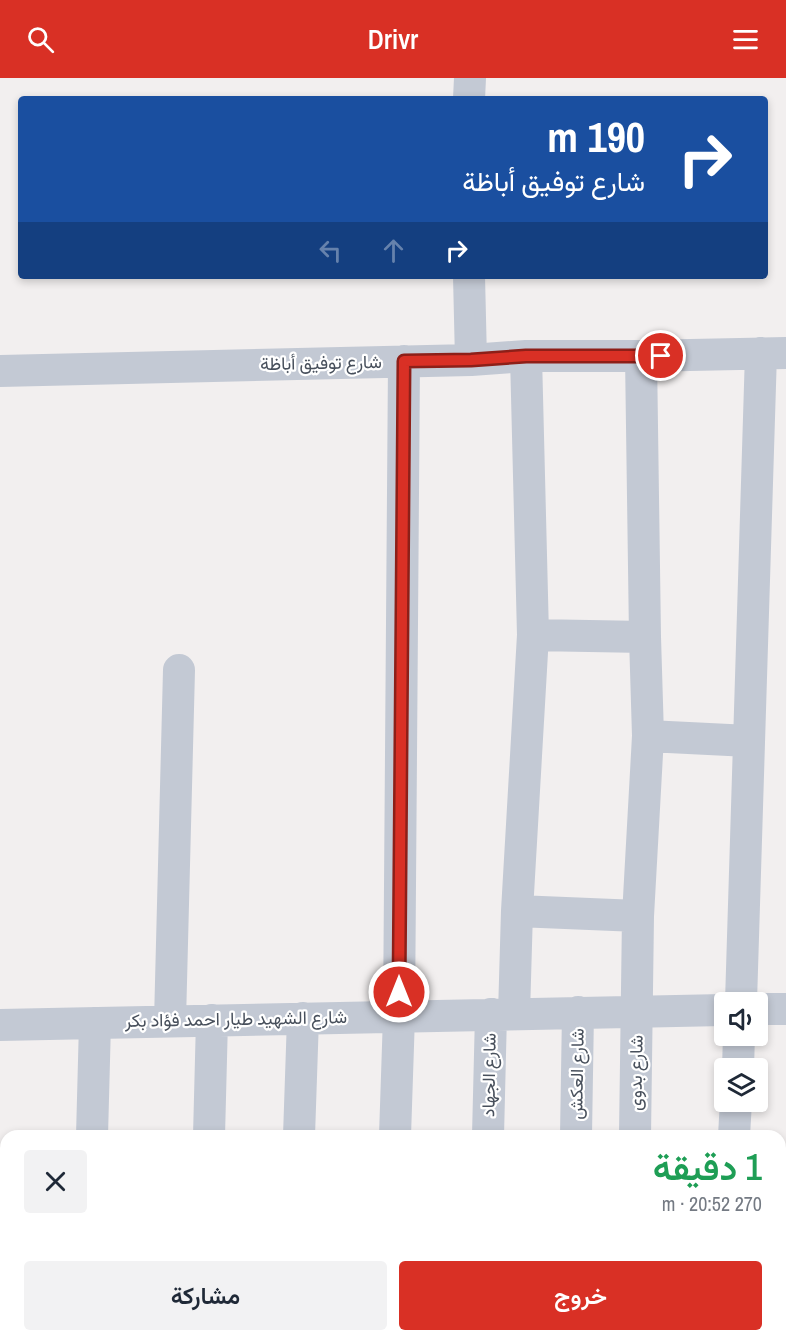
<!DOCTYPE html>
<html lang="ar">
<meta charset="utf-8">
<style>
:root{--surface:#fff;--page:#f2f2f3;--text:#1f2937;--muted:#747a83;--accent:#d93025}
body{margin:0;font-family:"Archivo Narrow",Vazirmatn,sans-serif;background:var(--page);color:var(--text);direction:rtl;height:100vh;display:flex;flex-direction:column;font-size:22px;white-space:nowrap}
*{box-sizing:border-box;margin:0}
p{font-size:20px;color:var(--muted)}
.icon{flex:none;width:33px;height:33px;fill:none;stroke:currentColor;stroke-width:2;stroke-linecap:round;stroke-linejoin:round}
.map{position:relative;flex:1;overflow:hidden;direction:ltr}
.sheet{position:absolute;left:0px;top:1052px;width:786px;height:212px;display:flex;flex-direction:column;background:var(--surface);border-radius:18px 18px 0 0;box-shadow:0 3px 9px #0003;direction:rtl}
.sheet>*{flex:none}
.guide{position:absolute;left:18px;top:18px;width:750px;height:183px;border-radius:6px;box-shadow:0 3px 9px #0003;direction:rtl;background:#1a4fa0;color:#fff;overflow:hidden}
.buttons{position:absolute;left:714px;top:914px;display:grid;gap:12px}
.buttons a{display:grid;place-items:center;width:54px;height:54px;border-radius:6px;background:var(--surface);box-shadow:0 3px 9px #0003;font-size:30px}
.pin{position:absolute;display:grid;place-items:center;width:51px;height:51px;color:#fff;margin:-26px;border:3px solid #fff;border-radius:50%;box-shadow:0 2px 6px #0007}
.me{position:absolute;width:66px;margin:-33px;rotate:0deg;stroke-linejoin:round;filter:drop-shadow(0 0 4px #0008)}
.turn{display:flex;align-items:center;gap:21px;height:126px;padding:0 24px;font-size:27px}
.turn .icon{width:78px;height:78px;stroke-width:2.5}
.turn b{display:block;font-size:42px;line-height:51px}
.lanes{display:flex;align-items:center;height:57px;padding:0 24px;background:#0003;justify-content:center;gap:30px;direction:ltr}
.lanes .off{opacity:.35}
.round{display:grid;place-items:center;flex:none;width:63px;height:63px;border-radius:6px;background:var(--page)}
.overview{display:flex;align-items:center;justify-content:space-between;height:102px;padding:0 24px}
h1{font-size:36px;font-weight:600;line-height:45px;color:#1e9e55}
.button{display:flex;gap:12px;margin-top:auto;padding:12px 24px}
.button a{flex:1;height:69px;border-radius:6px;background:var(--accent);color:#fff;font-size:24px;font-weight:600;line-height:69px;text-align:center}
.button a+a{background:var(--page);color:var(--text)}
header{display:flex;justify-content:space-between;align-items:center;height:78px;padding:0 24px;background:var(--accent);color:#fff;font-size:27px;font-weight:600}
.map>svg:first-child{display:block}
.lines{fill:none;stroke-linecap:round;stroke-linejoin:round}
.minor{stroke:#c3c9d4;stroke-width:32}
.route-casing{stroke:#8d1f18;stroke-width:15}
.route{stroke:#d93025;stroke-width:10}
.labels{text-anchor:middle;stroke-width:4.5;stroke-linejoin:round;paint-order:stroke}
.street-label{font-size:18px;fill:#48505c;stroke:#fff}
</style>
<header><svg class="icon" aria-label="menu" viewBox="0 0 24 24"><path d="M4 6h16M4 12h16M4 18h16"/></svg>Drivr<svg class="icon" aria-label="search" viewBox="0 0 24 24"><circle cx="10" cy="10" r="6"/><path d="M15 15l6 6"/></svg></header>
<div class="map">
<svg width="786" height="1262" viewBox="0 0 786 1262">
<rect width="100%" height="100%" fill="#f2efef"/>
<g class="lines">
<!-- minor -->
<path class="minor" d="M469 21 470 0
M469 198 471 282
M0 293 471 282 526 278H641L786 275
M533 557 645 559
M648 658 749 663
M517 833 638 838
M741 924 761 275
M758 931H786
M514 936 517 833 533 557 526 278
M170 943 179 592
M0 947 724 932
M738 990 739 957
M92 1058 95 945
M209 1058 212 942
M299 1058 303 940
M395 1058 399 938 404 283
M488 1058 491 936
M576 1058 578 934
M635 1058 638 838 648 658 645 559 641 278
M734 1058 736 1023
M86 1262V1257
M204 1262V1257
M293 1262V1257
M389 1262 390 1257
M484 1262V1257
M573 1262V1257
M631 1262V1257
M725 1262V1257"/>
</g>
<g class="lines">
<defs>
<path id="route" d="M399 914 404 283 471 282 526 278H661"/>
</defs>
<!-- route casing -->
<use href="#route" class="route-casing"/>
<!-- route -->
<use href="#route" class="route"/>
</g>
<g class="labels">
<!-- street labels -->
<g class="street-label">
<text transform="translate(321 285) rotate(-1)" y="6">شارع توفيق أباظة</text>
<text transform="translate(236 941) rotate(-1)" y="6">شارع الشهيد طيار احمد فؤاد بكر</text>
<text transform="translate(636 995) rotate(-89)" y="6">شارع بدوى</text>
<text transform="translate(577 996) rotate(-89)" y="6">شارع العكش</text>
<text transform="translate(489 997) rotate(-89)" y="6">شارع الجهاد</text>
</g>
</g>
</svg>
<div class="buttons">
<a><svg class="icon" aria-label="sound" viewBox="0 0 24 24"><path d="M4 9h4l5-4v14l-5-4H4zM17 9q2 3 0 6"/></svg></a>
<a><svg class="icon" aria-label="layers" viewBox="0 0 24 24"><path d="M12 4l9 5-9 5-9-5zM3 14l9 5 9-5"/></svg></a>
</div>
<div class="pin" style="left:661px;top:278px;background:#d93025"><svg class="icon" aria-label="arrive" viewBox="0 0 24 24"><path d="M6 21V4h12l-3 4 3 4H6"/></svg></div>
<svg class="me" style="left:399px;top:914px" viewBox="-20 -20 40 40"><circle r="17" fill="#d93025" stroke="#fff" stroke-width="3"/><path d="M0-11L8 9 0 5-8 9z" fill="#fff"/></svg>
<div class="guide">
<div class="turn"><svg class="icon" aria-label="right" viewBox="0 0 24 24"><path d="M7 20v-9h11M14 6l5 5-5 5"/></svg><div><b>190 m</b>شارع توفيق أباظة</div></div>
<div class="lanes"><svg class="icon off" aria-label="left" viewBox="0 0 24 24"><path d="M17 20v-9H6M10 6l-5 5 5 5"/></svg><svg class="icon off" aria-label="ahead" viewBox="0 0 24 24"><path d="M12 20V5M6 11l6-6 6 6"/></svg><svg class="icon" aria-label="right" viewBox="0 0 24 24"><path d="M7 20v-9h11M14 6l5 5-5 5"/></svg></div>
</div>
<section class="sheet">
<div class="overview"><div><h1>1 دقيقة</h1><p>270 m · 20:52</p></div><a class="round"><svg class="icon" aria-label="close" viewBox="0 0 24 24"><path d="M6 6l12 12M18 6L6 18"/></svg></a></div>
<div class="button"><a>خروج</a><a>مشاركة</a></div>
</section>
</div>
